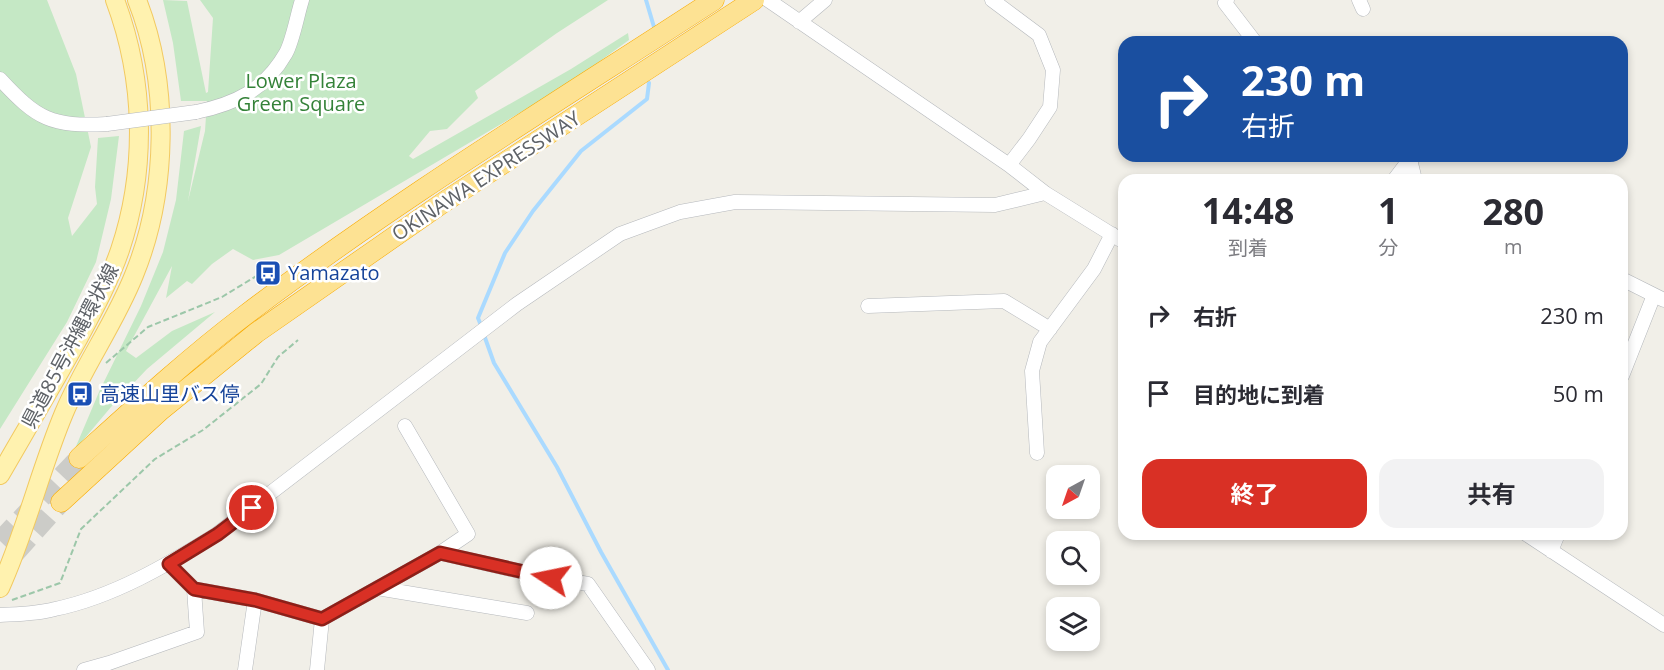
<!DOCTYPE html>
<html lang="ja">
<meta charset="utf-8">
<style>
:root{--surface:#fff;--page:#f2f2f3;--text:#2b2b33;--muted:#7c7c81;--accent:#d93025}
body{margin:0;font-family:"Open Sans","Noto Sans JP",sans-serif;background:var(--page);color:var(--text);height:100vh;display:flex;flex-direction:column;font-size:22px;white-space:nowrap}
*{box-sizing:border-box;margin:0}
p{font-size:20px;color:var(--muted)}
.icon{flex:none;width:33px;height:33px;fill:none;stroke:currentColor;stroke-width:2;stroke-linecap:round;stroke-linejoin:round}
.map{position:relative;flex:1;overflow:hidden}
.details{position:absolute;left:1118px;top:174px;width:510px;height:366px;display:flex;flex-direction:column;background:var(--surface);border-radius:18px;box-shadow:0 3px 9px #0003}
.details>*{flex:none}
.hud{position:absolute;left:1118px;top:36px;width:510px;height:126px;border-radius:18px;box-shadow:0 3px 9px #0003;background:#1a4fa0;color:#fff;overflow:hidden}
.needle{width:39px;rotate:220deg}
.fabs{position:absolute;left:1046px;top:465px;display:grid;gap:12px}
.fabs a{display:grid;place-items:center;width:54px;height:54px;border-radius:12px;background:var(--surface);box-shadow:0 3px 9px #0003;font-size:30px}
.pin{position:absolute;display:grid;place-items:center;width:51px;height:51px;color:#fff;margin:-26px;border:3px solid #fff;border-radius:50%;box-shadow:0 2px 6px #0007}
.me{position:absolute;width:66px;margin:-33px;rotate:281deg;stroke-linejoin:round;filter:drop-shadow(0 0 4px #0008)}
.turn{display:flex;align-items:center;gap:21px;height:126px;padding:0 24px;font-size:27px}
.turn .icon{width:78px;height:78px;stroke-width:2.5}
.turn b{display:block;font-size:42px;line-height:51px}
.eta{display:flex;justify-content:space-evenly;align-items:center;height:102px;text-align:center}
.eta b{font-size:36px;font-weight:700;line-height:42px}
.button{display:flex;gap:12px;margin-top:auto;padding:12px 24px}
.button a{flex:1;height:69px;border-radius:18px;background:var(--accent);color:#fff;font-size:24px;font-weight:700;line-height:69px;text-align:center}
.button a+a{background:var(--page);color:var(--text)}
ul{padding:0;list-style:none}
li{display:flex;align-items:center;gap:18px;height:78px;padding:0 24px}
li div{flex:1}
li b{display:block;font-size:22px}
li em{font-style:normal}
.map>svg:first-child{display:block}
.green{fill:#c5e8c5}
.lines{fill:none;stroke-linecap:round;stroke-linejoin:round}
.stream{stroke:#aadaff;stroke-width:4}
.highway-tunnel{stroke:#ccccc8;stroke-width:20;stroke-dasharray:20 10;stroke-linecap:butt}
.minor-casing{stroke:#b5b8bc;stroke-width:15}
.major-casing{stroke:#f2c960;stroke-width:20}
.highway-casing{stroke:#f9ab00;stroke-width:21}
.path{stroke:#9cc7a9;stroke-width:2;stroke-dasharray:6 3;stroke-linecap:butt}
.minor{stroke:#fff;stroke-width:14}
.major{stroke:#fff2af;stroke-width:18}
.highway{stroke:#fde293;stroke-width:20}
.minor-bridge-casing{stroke:#b5b8bc;stroke-width:15;stroke-linecap:butt}
.minor-bridge{stroke:#fff;stroke-width:14}
.route-casing{stroke:#8d1f18;stroke-width:15}
.route{stroke:#d93025;stroke-width:10}
.labels{text-anchor:middle;stroke-width:5;stroke-linejoin:round;paint-order:stroke}
.park-label{font-size:20px;fill:#348238;stroke:#fff}
.street-label{font-size:20px;fill:#5f6368;stroke:#fff}
.transit-label{font-size:20px;fill:#164399;stroke:#fff;text-anchor:start}
</style>
<div class="map">
<svg width="1664" height="670" viewBox="0 0 1664 670">
<rect width="100%" height="100%" fill="#f1efe8"/>
<!-- green -->
<path class="green" d="M0 0H47L76 74 91 147 68 218 72 236 97 204 95 187 98 138 119 136 111 199 96 262 67 322 0 429Z
M163 0 187 1 206 93 208 92 213 18 200 0H608L557 33 475 91 478 98 447 129 430 131 409 156 413 159 571 69 628 33 629 40 567 85 279 255 253 260 233 249 212 264 192 284 187 281 166 298 172 266 126 351 136 358 172 331 215 312 147 369 111 407 74 451 99 392 141 306 163 252 176 200 184 131 201 126 188 201 205 131 207 101H181L173 43Z"/>
<g class="lines">
<!-- stream -->
<path class="stream" d="M646 0 654 27
M482 328 478 318 505 253 533 211 581 151 647 99 649 83
M484 335 494 363 557 467 601 552 668 670"/>
<!-- highway-tunnel -->
<path class="highway-tunnel" d="M0 541 79 458
M15 553 61 502"/>
<defs>
<path id="minor" d="M768 0 1009 165 1045 193 1124 242
M992 0 1039 35 1053 70 1050 107 1029 139 1009 165
M1227 0 1225 3 1255 42
M1359 0 1363 9
M799 22 825 0
M0 79C37 119 51 127 107 124
M196 112C235 104 265 90 286 53 293 40 297 16 302 0
M1406 156 1410 159 1415 180
M1394 180 1410 159
M1622 279 1664 300
M868 306 1004 301 1050 329
M1622 376 1654 295
M1037 453 1032 371 1040 342 1094 269 1112 234
M1526 534 1664 625
M1551 551 1558 534
M440 553 532 574 588 584 648 670
M169 564 194 589
M377 588 527 613
M0 615C19 614 37 614 55 609 113 597 167 565 217 534L517 304 620 234 680 212 735 202 995 205 1045 193
M84 670 109 663 197 632 194 589 255 600 322 619 440 553 468 534 405 426
M245 670 255 600
M317 670 322 619"/>
<path id="major" d="M0 475C26 430 52 386 77 341 93 311 109 282 120 250 147 169 145 80 115 0
M0 588C26 531 40 470 64 413 84 365 115 323 134 275 168 192 170 84 137 0"/>
<path id="highway" d="M79 458C132 410 186 360 244 316 394 202 556 103 714 0
M61 502 161 410 256 333 444 202 754 0"/>
</defs>
<!-- minor casing -->
<use href="#minor" class="minor-casing"/>
<!-- major casing -->
<use href="#major" class="major-casing"/>
<!-- highway casing -->
<use href="#highway" class="highway-casing"/>
<!-- path -->
<path class="path" d="M106 363 148 327 222 297 258 275
M12 600 60 583 81 529 155 459 203 430 261 384 278 357 298 340"/>
<!-- minor -->
<use href="#minor" class="minor"/>
<!-- major -->
<use href="#major" class="major"/>
<!-- highway -->
<use href="#highway" class="highway"/>
<defs>
<path id="minor-bridge" d="M107 124 196 112"/>
</defs>
<!-- minor-bridge casing -->
<use href="#minor-bridge" class="minor-bridge-casing"/>
<!-- minor-bridge -->
<use href="#minor-bridge" class="minor-bridge"/>
</g>
<g class="lines">
<defs>
<path id="route" d="M252 508 218 534 169 564 194 589 255 600 322 619 440 553 551 578"/>
</defs>
<!-- route casing -->
<use href="#route" class="route-casing"/>
<!-- route -->
<use href="#route" class="route"/>
</g>
<!-- icons -->
<defs>
<symbol id="bus-square" viewBox="-11 -11 22 22"><rect x="-9" y="-9" width="18" height="18" rx="4" fill="#1a4fb4" stroke="#fff"/><path d="M-5-6H5V4H4V6H2V4H-2V6H-4V4H-5ZM-3.5-4V0h7V-4ZM-3.5 1.2v1.5H-2V1.2ZM2 1.2v1.5H3.5V1.2Z" fill="#fff"/></symbol>
</defs>
<g fill-rule="evenodd">
<use href="#bus-square" x="253" y="258" width="30" height="30"/>
<use href="#bus-square" x="65" y="379" width="30" height="30"/>
</g>
<g class="labels">
<!-- park labels -->
<g class="park-label">
<text x="301" y="88">Lower Plaza<tspan x="301" dy="23">Green Square</tspan></text>
</g>
<!-- street labels -->
<g class="street-label">
<text transform="translate(486 176) rotate(-33)" y="7">OKINAWA EXPRESSWAY</text>
<text transform="translate(70 346) rotate(-62)" y="7">県道85号沖縄環状線</text>
</g>
<!-- transit labels -->
<g class="transit-label">
<text x="288" y="280">Yamazato</text>
<text x="100" y="401">高速山里バス停</text>
</g>
</g>
</svg>
<div class="fabs">
<a><svg class="needle" viewBox="-14 -14 28 28"><path d="M0-13l5 13h-10z" fill="#e53935"/><path d="M0 13l5-13h-10z" fill="#7c7c81"/></svg></a>
<a><svg class="icon" aria-label="search" viewBox="0 0 24 24"><circle cx="10" cy="10" r="6"/><path d="M15 15l6 6"/></svg></a>
<a><svg class="icon" aria-label="layers" viewBox="0 0 24 24"><path d="M12 4l9 5-9 5-9-5zM3 14l9 5 9-5"/></svg></a>
</div>
<div class="pin" style="left:252px;top:508px;background:#d93025"><svg class="icon" aria-label="arrive" viewBox="0 0 24 24"><path d="M6 21V4h12l-3 4 3 4H6"/></svg></div>
<svg class="me" style="left:551px;top:578px" viewBox="-20 -20 40 40"><circle r="19" fill="#fff"/><path d="M0-13L10 11 0 6-10 11z" fill="#d93025"/></svg>
<div class="hud">
<div class="turn"><svg class="icon" aria-label="right" viewBox="0 0 24 24"><path d="M7 20v-9h11M14 6l5 5-5 5"/></svg><div><b>230 m</b>右折</div></div>
</div>
<section class="details">
<div class="eta">
<div><b>14:48</b><p>到着</p></div>
<div><b>1</b><p>分</p></div>
<div><b>280</b><p>m</p></div>
</div>
<ul>
<li><svg class="icon" aria-label="right" viewBox="0 0 24 24"><path d="M7 20v-9h11M14 6l5 5-5 5"/></svg><div><b>右折</b></div><em>230 m</em></li>
<li><svg class="icon" aria-label="arrive" viewBox="0 0 24 24"><path d="M6 21V4h12l-3 4 3 4H6"/></svg><div><b>目的地に到着</b></div><em>50 m</em></li>
</ul>
<div class="button"><a>終了</a><a>共有</a></div>
</section>
</div>
